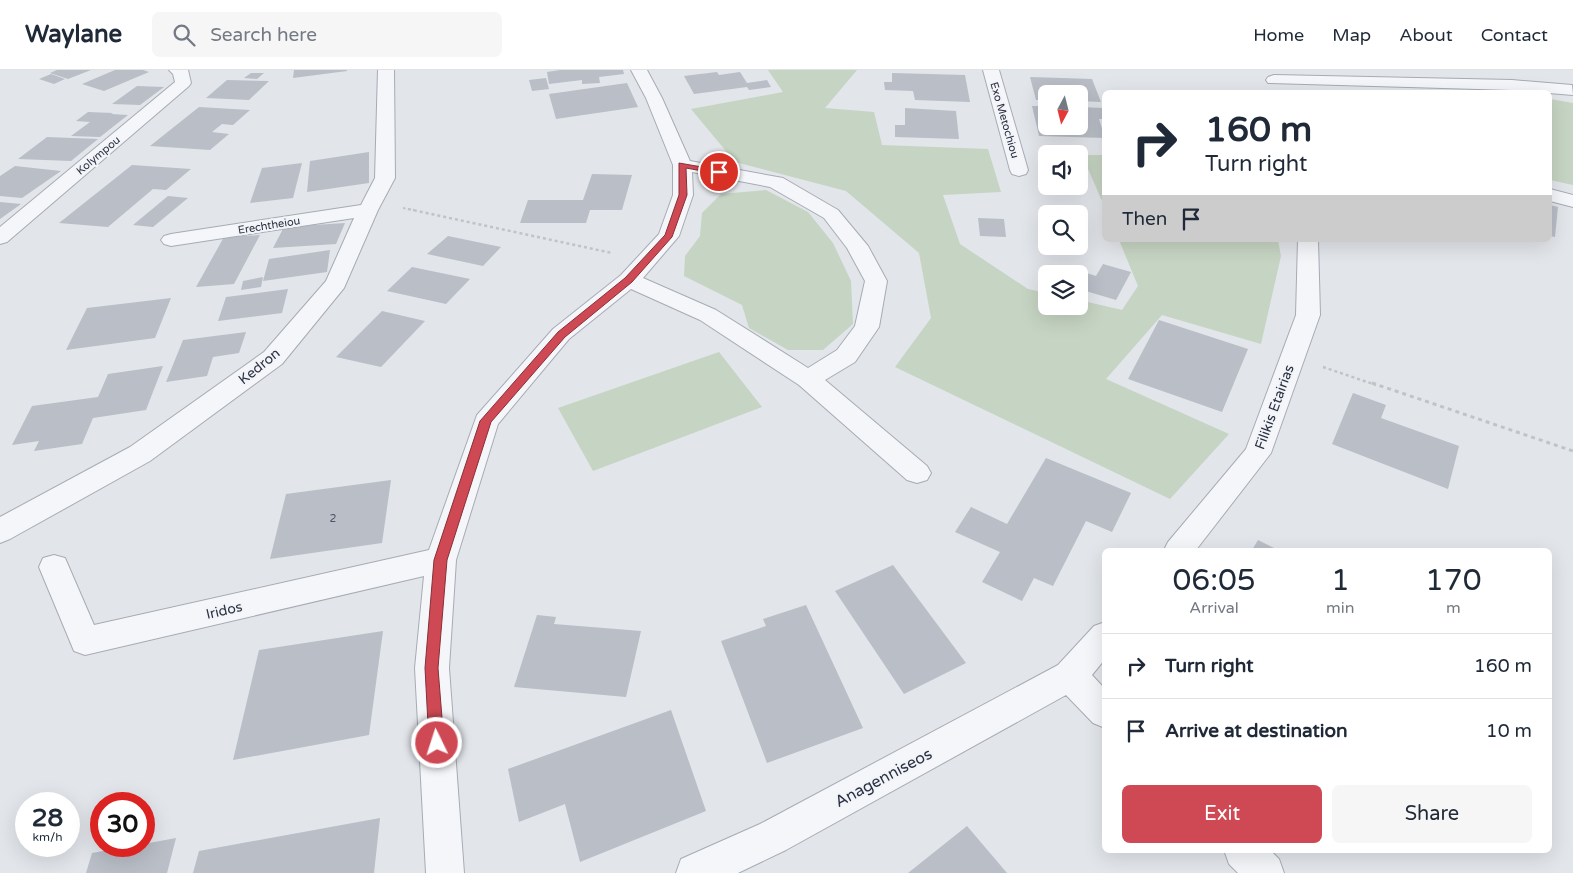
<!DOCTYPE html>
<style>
:root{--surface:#fff;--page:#f6f6f7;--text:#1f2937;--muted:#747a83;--line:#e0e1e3;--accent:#ce4954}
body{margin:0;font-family:"Varela Round",sans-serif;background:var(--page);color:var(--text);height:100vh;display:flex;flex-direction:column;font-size:19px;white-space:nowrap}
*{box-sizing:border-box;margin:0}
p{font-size:16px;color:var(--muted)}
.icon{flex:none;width:28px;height:28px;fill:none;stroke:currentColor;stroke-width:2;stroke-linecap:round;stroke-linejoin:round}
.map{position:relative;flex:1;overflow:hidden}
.sheet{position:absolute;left:1102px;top:478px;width:450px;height:305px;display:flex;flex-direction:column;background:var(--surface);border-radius:8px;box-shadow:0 5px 20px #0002}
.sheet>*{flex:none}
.hud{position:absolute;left:1102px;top:20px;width:450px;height:152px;border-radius:8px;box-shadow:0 5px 20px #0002;background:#fff;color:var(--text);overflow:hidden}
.needle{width:32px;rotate:187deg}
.controls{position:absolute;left:1038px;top:15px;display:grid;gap:10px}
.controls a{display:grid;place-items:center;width:50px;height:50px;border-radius:8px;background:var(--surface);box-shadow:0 5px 20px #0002;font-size:25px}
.speed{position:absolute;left:15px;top:722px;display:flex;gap:10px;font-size:25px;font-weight:700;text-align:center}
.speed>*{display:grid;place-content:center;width:65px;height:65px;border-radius:50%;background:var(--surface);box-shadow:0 5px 20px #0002;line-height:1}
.speed small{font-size:12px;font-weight:400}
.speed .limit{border:8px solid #d22;background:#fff;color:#111}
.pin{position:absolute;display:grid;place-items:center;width:42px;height:42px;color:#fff;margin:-21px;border:2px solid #fff;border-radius:50%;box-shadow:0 1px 5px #0007}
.me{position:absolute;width:55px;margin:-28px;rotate:356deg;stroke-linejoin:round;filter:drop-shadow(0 0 4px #0008)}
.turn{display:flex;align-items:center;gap:18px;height:105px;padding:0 20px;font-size:22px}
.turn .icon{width:65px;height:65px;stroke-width:2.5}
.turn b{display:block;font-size:35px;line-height:42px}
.then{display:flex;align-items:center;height:48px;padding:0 20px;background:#0003;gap:10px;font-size:19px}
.eta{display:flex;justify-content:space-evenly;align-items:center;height:85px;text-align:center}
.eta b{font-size:30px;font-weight:600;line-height:35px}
.action{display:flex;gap:10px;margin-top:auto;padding:10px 20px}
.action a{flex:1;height:58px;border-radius:8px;background:var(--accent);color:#fff;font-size:20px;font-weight:600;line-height:58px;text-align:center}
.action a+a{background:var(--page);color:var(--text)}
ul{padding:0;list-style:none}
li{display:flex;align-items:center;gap:15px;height:65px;padding:0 20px;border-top:1px solid var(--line)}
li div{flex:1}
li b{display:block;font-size:19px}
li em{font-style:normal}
header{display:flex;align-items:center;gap:30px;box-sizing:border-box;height:70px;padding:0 25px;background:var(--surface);border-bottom:1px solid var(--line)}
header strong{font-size:24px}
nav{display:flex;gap:28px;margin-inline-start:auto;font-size:18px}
.search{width:350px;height:45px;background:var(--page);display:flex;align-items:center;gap:12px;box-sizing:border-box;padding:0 18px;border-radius:8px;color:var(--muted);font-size:19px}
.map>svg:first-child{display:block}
.green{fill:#c6d4c3}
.building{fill:#b9bec7}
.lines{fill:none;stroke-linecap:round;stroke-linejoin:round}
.minor-casing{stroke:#a7abb4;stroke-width:2}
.path-far2{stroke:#c0c3c9;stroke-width:2;stroke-dasharray:2.5 2.5;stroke-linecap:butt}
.path-far1{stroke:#c0c3c9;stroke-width:2.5;stroke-dasharray:3 3;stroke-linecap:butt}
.path{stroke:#c0c3c9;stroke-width:3;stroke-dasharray:4 4;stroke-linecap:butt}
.minor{fill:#f5f6f9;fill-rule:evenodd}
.route{fill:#ce4954;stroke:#862f37}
.labels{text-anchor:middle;stroke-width:4;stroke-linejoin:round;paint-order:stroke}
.far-street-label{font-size:11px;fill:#2a3142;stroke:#f2f4f8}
.number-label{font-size:11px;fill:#4e5463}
.street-label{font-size:14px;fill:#2a3142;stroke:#f2f4f8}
.near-street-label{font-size:16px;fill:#2a3142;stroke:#f2f4f8}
</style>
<header>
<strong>Waylane</strong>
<div class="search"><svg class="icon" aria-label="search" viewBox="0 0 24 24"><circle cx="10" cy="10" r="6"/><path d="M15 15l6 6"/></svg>Search here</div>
<nav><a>Home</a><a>Map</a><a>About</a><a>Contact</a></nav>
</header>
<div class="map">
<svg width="1573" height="803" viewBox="0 0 1573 803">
<rect width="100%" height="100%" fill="#e2e5ea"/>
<!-- green -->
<path class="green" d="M768 0H857L825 38 874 42 882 75 988 79 1001 122 943 125 960 174 1028 219 1046 223V236H1079V230L1122 240 1138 216 1119 170H1278L1281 186 1261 274 1162 245 1106 309 1229 364 1170 429 895 297 931 248 919 183 846 121 735 92 691 39 783 22Z
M1366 20 1474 22H1310Z
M1550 29 1573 33V115L1550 110Z
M1082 85H1105V138Z
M766 120 808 142 833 173 851 211 853 254 823 280H788L749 258 742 235 684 206 685 186 700 166 702 143 721 124Z
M719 282 762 337 593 401 558 338Z"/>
<!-- building -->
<path class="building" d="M57 0H91L68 9 50 3Z
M115 0H143L149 2 104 21 82 14Z
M294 0H347V1L293 8Z
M560 0H623L624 4 599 7 600 13 582 14V10L549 14 547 2Z
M717 2 719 5 740 2 747 13 767 10 771 17 749 20 747 17 694 24 684 6Z
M251 3H264L257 9 244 8Z
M892 3 965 5 970 32 915 30 913 21 885 20 884 12H892Z
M51 4 65 9 54 14 39 9Z
M1030 7 1092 9 1101 32 1079 31V24H1046V30H1036Z
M546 8 549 19 532 21 529 10Z
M227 10 269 11 249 30 206 28Z
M627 13 638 37 556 49 549 24Z
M137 16 164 17 140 35 112 34Z
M1032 36H1046V56H1079V37L1104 38 1105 49H1099L1105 68 1039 66Z
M199 37 250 40 233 55 222 54 212 62 229 64 210 80 150 76Z
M905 38 956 41 959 69 895 67V55H905Z
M88 42 113 43 111 44 128 45 100 67 71 66 90 52 76 51Z
M47 67 98 69 71 91 18 89Z
M369 82V113L307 122 310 91Z
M302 93 293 128 250 133 262 98Z
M132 95 191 99 166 120 153 119 108 157 59 153Z
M15 96 61 101 22 128 0 126V106Z
M592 104 632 105 622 140H590L586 153H520L528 130H583Z
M168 126 188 128 153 157 133 155Z
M0 132 21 134 0 149Z
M1550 135 1558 137 1555 167 1550 166Z
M978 148 1004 149 1006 167 980 166Z
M345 153 336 174 273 178 284 157Z
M260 165 234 214 196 217 224 167Z
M448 166 501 177 483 196 427 184Z
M330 180 327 202 263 211 269 189Z
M1103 194 1131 202 1116 230 1079 219V204H1075L1077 200 1096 206Z
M412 197 470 209 446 234 387 221Z
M263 207 261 217 241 220 243 211Z
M288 219 282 243 218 251 226 227Z
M171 228 155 268 66 280 87 238Z
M382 241 425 251 381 297 336 287Z
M1159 250 1248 279 1222 342 1128 309Z
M246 262 239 283 213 287 207 306 166 312 183 270Z
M163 296 146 340 93 348 82 374 34 381 39 371 12 375 32 336 98 327 108 304Z
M1353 323 1386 335 1381 348 1459 376 1448 419 1332 374Z
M1046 388 1131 423 1112 462 1086 451 1053 516 1034 508 1022 531 982 512 1000 482 955 462 971 437 1007 454Z
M391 410 382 473 270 489 286 424Z
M1258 470 1278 480H1252Z
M893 495 966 593 904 624 835 521Z
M806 535 863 658 767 693 721 571 766 556 763 549Z
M537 545 556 547 554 554 641 561 626 627 514 617Z
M383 561 369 665 233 690 259 580Z
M671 640 706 741 580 792 565 734 519 752 508 699Z
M380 748 374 803H193L199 781Z
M967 756 1007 803H908Z
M176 768 167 803H86L92 783 131 776H144V774Z"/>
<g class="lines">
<defs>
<path id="minor" d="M169 0H188L191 13 189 16 7 172 0 174V157L175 12 173 4Z
M378 0H394L395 108 378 140 344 218 282 294 150 391 10 469 0 473V447L130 377 264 282 326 211 354 148 171 176 164 174 161 170 164 166 171 164 361 135 375 108Z
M631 0H647L662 28 690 91 783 108 838 140 868 176 887 211 879 257 855 292 825 310 927 396 931 403 927 410 917 413 907 410 799 315 700 250 631 219 569 269 498 354 456 490 449 598 464 803H426L415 598 424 506 85 585 74 581 39 497 43 488 54 485 65 488 94 555 429 480 477 345 553 259 621 205 659 164 673 125V95L646 28ZM692 102 770 117 824 148 847 178 865 211 855 256 837 280 808 298 716 240 643 208 679 166 693 125Z
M983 0H999L1028 100 1026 104 1019 106 1012 104 1010 100Z
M1274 5 1512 10 1572 15 1573 25 1512 20 1268 13 1266 10 1268 7Z
M1550 119 1573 125V137L1550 131Z
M1298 170H1318L1320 245 1271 383 1196 480H1164L1168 472 1246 379 1296 245Z
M1105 552V589L1092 605 1105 619V658L1093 653 1066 625 786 780 738 803H676L681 789 760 754 1058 595 1094 556Z
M1224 780H1270L1279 789 1284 803H1238L1229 794Z"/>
</defs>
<!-- minor casing -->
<use href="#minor" class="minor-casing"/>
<!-- path-far2 -->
<path class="path-far2" d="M403 138 414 140"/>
<!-- path-far1 -->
<path class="path-far1" d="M408 139 612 183
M1323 297 1376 315"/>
<!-- path -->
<path class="path" d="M1372 313 1573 381"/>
<!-- minor -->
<use href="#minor" class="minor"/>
</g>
<!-- route -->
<path class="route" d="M679 93 719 100 723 102 719 104 686 98 687 125 672 167 632 212 565 267 491 352 447 490 438 598 444 673 442 678 437 680 431 678 429 673 425 598 434 490 480 351 558 262 625 208 665 165 679 125Z"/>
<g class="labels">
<!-- far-street labels -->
<g class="far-street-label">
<text transform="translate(1005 50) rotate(74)" y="4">Exo Metochiou</text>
<text transform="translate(98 85) rotate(-40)" y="4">Kolympou</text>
<text transform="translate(269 155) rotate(-9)" y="4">Erechtheiou</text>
</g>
<!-- number labels -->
<g class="number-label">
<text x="333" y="452">2</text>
</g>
<!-- street labels -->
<g class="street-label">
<text transform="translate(259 296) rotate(-39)" y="5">Kedron</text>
<text transform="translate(1274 337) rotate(-70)" y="5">Filikis Etairias</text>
<text transform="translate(224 540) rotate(-13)" y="5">Iridos</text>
</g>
<!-- near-street labels -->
<g class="near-street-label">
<text transform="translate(883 707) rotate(-28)" y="6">Anagenniseos</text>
</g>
</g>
</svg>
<div class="controls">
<a><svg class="needle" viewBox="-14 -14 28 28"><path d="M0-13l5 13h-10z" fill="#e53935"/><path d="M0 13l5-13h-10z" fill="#747a83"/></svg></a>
<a><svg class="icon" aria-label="sound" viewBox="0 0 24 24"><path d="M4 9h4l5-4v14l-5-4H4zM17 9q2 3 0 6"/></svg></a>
<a><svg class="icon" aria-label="search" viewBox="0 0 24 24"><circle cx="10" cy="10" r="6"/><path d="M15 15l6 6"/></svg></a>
<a><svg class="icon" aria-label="layers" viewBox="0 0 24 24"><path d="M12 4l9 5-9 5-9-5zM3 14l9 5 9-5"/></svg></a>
</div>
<div class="speed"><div>28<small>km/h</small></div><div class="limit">30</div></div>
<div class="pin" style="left:719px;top:102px;background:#d93025"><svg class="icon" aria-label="arrive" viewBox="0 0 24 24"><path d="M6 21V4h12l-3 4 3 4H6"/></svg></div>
<svg class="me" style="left:437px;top:673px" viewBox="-20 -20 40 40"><circle r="17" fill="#ce4954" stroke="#fff" stroke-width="3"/><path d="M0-11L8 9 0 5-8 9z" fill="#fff"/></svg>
<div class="hud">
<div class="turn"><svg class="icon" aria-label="right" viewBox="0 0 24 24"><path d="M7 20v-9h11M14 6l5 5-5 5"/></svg><div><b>160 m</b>Turn right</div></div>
<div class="then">Then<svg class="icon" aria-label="arrive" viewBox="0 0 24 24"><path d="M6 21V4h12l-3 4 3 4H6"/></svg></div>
</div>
<section class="sheet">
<div class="eta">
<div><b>06:05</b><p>Arrival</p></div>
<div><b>1</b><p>min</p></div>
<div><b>170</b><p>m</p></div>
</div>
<ul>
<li><svg class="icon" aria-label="right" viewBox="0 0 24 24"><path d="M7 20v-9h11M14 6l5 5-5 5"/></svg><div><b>Turn right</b></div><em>160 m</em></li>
<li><svg class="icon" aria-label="arrive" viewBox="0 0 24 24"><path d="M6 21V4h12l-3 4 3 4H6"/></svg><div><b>Arrive at destination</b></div><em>10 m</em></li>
</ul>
<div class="action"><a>Exit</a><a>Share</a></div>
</section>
</div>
